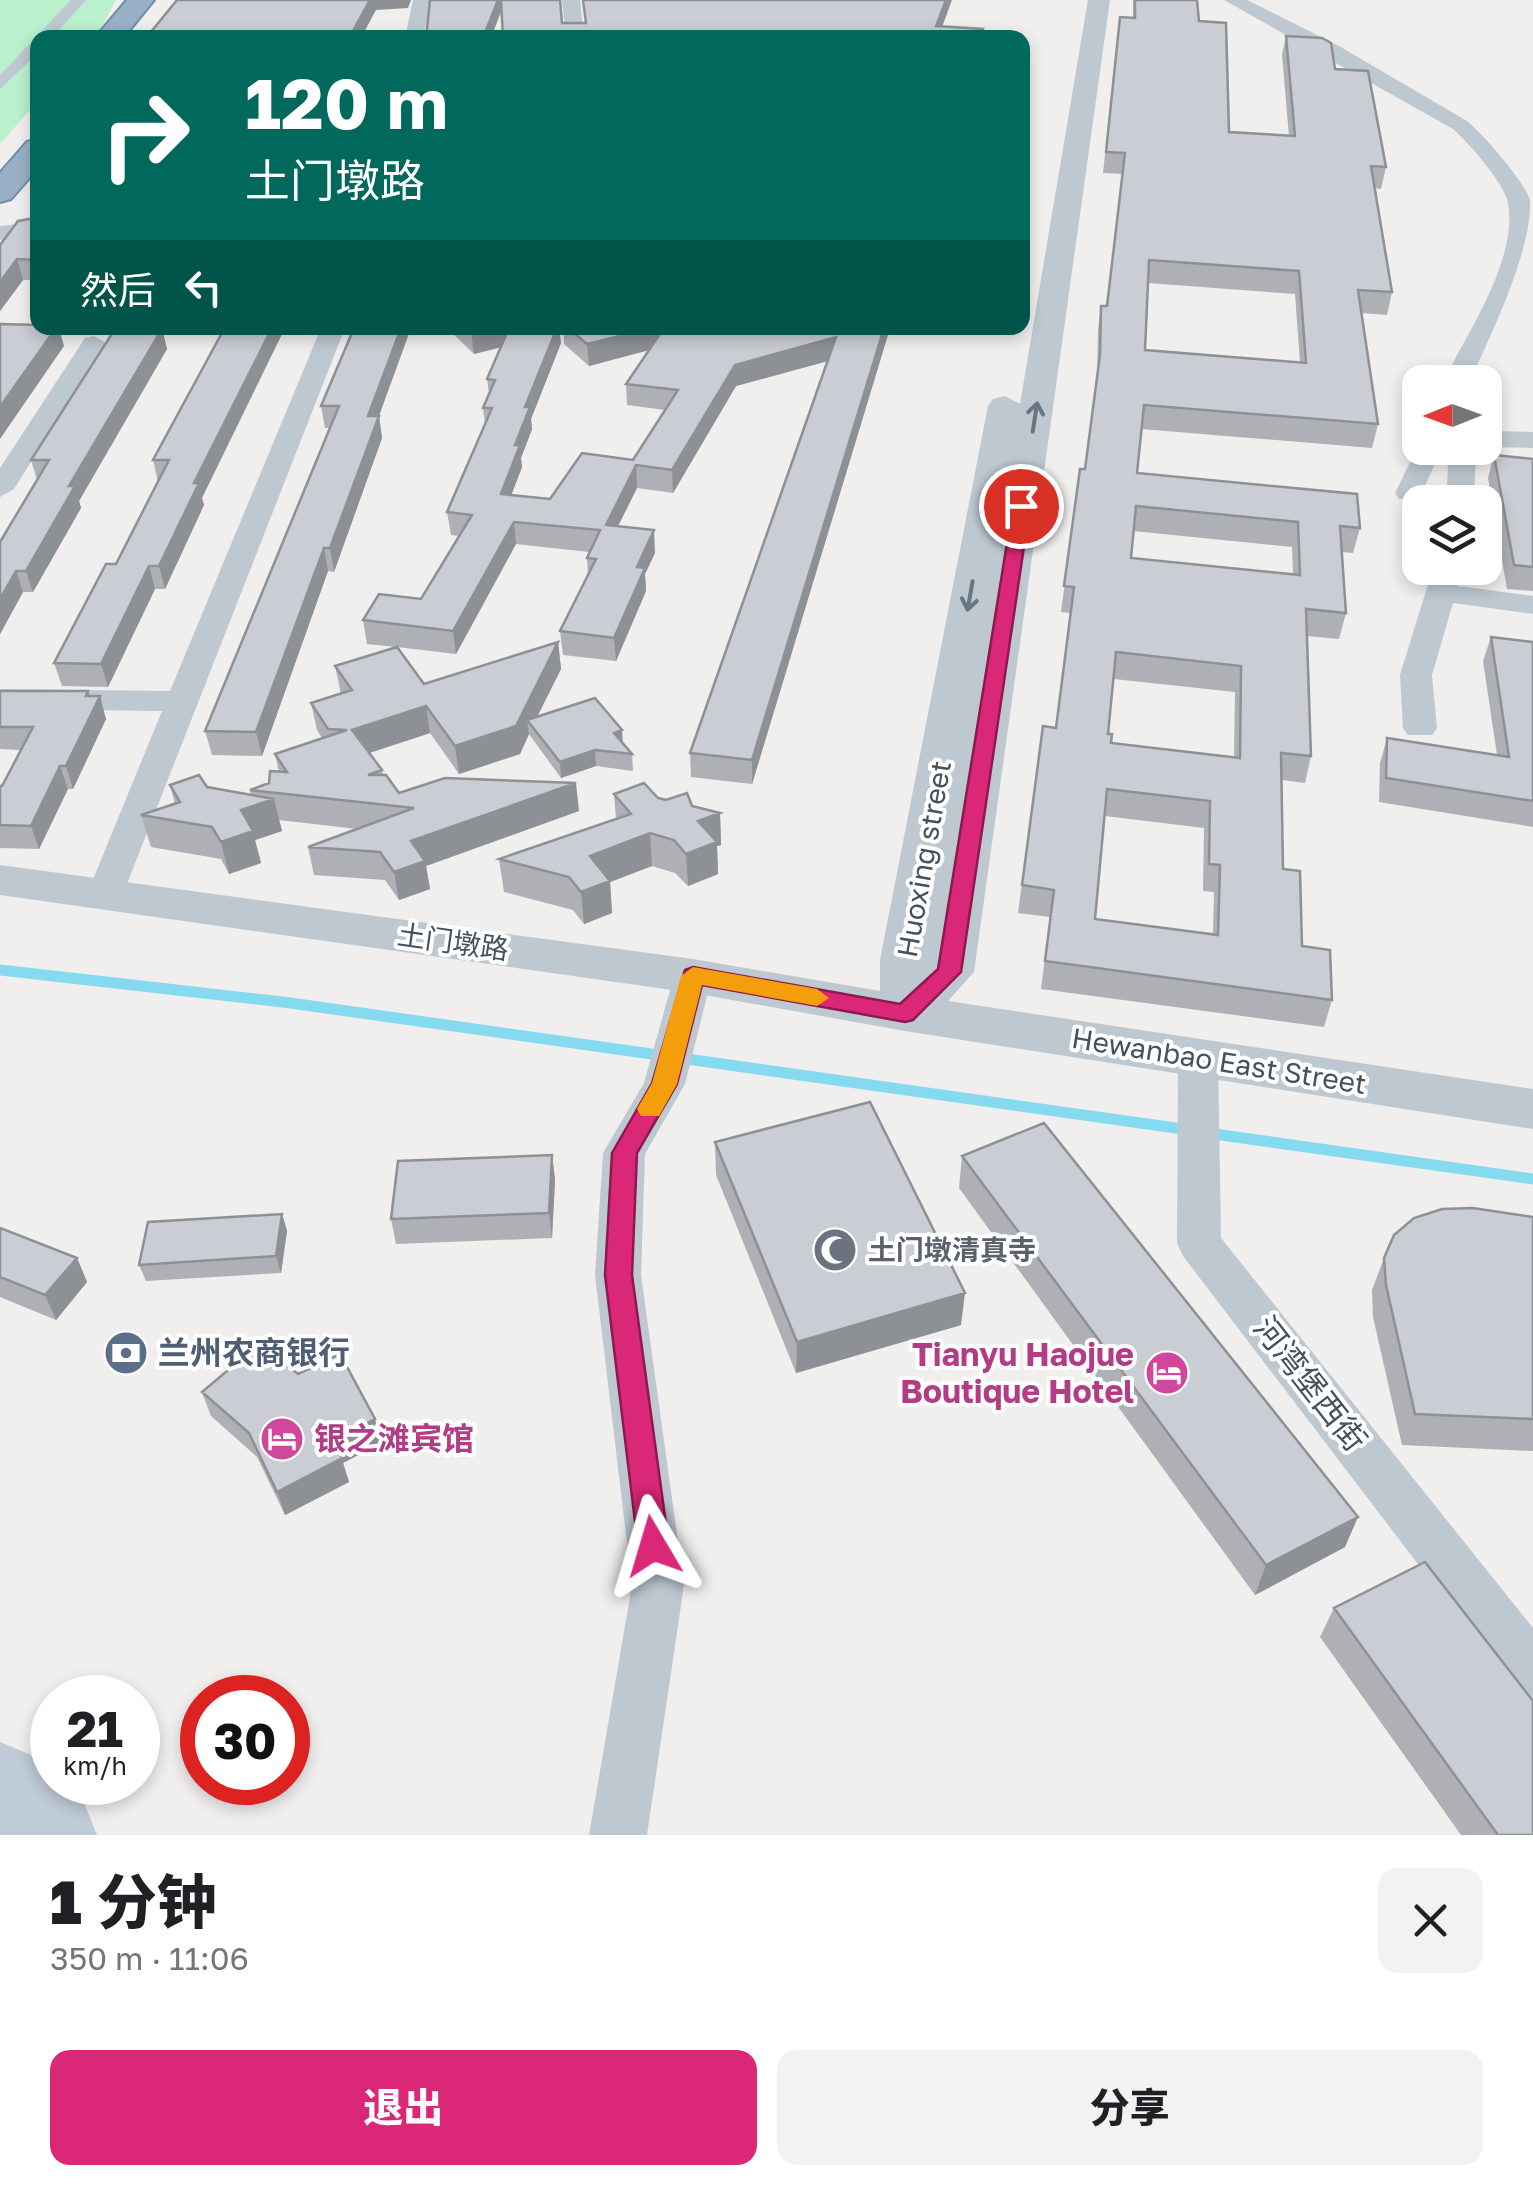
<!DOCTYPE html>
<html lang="zh">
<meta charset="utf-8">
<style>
:root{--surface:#fff;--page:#f2f2f2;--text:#202124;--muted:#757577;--accent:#db2777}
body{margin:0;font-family:"Golos Text","Noto Sans SC",sans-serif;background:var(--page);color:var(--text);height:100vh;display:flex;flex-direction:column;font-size:38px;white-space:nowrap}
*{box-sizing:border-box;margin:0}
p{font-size:32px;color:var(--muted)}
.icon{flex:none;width:55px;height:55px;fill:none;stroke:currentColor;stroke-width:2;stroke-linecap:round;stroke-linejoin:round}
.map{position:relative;height:1835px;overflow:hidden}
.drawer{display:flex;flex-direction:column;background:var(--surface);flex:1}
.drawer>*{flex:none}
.guide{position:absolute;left:30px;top:30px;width:1000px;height:305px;border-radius:20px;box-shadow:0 5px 15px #0003;background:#00695c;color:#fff;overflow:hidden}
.needle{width:65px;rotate:269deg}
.buttons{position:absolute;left:1402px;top:365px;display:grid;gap:20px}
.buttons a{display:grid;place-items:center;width:100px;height:100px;border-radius:20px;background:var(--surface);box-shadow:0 5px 15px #0003;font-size:50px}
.speed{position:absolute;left:30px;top:1675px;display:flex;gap:20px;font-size:50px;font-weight:700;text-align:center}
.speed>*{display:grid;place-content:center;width:130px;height:130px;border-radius:50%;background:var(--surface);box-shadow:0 5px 15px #0003;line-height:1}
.speed small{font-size:25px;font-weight:400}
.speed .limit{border:15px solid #d22;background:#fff;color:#111}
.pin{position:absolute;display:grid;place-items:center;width:85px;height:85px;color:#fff;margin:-42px;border:5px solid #fff;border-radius:50%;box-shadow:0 2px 10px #0007}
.me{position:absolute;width:110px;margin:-55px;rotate:353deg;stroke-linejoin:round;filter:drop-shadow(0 0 8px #0008)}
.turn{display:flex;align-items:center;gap:35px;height:210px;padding:0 50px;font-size:45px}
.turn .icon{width:130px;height:130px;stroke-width:2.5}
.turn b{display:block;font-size:70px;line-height:85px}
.then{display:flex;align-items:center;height:95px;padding:0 50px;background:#0003;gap:20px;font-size:38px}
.round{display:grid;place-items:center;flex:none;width:105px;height:105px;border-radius:20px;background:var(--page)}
.summary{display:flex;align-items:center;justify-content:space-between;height:170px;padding:0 50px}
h1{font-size:60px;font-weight:800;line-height:75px}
.button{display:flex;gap:20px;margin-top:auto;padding:20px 50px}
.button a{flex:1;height:115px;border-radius:20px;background:var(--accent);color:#fff;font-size:40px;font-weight:800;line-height:115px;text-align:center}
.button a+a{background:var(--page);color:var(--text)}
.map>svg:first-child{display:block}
.green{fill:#baf0ce}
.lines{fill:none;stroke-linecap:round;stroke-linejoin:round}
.stream{stroke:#85daef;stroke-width:11}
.trunk-casing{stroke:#6e8cab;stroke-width:4}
.pedestrian{fill:#bdc8d1;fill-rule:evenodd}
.minor{fill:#bdc8d1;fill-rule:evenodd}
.tertiary{fill:#bdc8d1;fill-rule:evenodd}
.secondary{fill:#bfcbd8;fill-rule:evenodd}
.trunk{fill:#98b0c6;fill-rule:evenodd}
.wall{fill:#aeb0b5;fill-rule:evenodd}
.shaded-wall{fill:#8d9094}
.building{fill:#cacdd3;stroke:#8d9094;stroke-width:2.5;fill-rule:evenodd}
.oneway{stroke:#69757f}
.route{fill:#db2777;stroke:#8e194d;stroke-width:2.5}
.slow{fill:#f59e0b}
.labels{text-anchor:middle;stroke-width:8;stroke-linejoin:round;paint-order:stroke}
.street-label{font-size:28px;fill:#45515c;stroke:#fff}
.worship-label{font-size:28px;font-weight:bold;fill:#5b616d;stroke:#fff;text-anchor:start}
.near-service-label{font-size:32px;font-weight:bold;fill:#4e5e75;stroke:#fff;text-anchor:start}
.near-hotel-label{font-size:32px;font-weight:bold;fill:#b23c85;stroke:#fff;text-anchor:end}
.near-street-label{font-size:32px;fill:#45515c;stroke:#fff}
</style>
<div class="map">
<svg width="1533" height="1835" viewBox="0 0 1533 1835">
<rect width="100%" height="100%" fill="#f1eeee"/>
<!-- green -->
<path class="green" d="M0 0H116L96 37 38 38 37 102 0 144Z"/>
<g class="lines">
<!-- stream -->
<path class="stream" d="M0 970 283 1002 1190 1130
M1207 1133 1533 1179"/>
<defs>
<path id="trunk" d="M127 0H154L123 38H95Z
M38 139V168L11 199 0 202V173L27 142Z"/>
</defs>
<!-- trunk casing -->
<use href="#trunk" class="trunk-casing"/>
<!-- pedestrian -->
<path class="pedestrian" d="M71 0H86L52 38H38V53L0 89V75Z"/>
<!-- minor -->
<path class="minor" d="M413 0H431L423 38H405Z
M562 0H580L584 38H566Z
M1224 0H1247L1339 46 1467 121C1482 133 1525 182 1530 200 1533 248 1490 338 1469 382H1443C1468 331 1518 260 1508 203 1505 184 1468 142 1453 129Z
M38 222V236L0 240V226Z
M321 328H345L123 894 118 903 105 906 92 903 87 894 162 711 0 709V689L170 691Z
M94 336 106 343 14 489 0 497V468L85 338Z
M1485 431 1533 432V448L1485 447Z
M1420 442V448H1442L1419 499H1399L1395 493Z
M1449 448H1476L1474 502H1446Z
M1433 568H1463L1458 586 1533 596V614L1453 603 1432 675 1437 728 1432 735H1408L1403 728 1400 675Z
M693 962 707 966 712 976 685 1084 645 1154 641 1275 684 1585 647 1835H589L632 1585 595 1275 603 1153 644 1083 674 976 679 966Z
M1198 1043 1212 1047 1218 1058 1221 1238 1533 1628V1698L1514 1690 1183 1256 1177 1243 1178 1058 1184 1047Z"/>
<!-- tertiary -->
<path class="tertiary" d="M1088 0H1110L974 972 948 1001 1533 1089V1129L905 1031 693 993 0 895V865L693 959 880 991V960L988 406 993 399 1005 396 1020 404Z"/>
<!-- secondary -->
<path class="secondary" d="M0 1742 29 1754 52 1775V1782H60L85 1805 97 1835H0Z"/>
<!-- trunk -->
<use href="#trunk" class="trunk"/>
</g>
<!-- wall -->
<path class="wall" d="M1133 0H1197L1199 21 1229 132 1289 136 1282 55 1286 36 1335 69 1386 167 1381 189 1374 188 1392 292 1387 315 1361 313 1378 424 1372 448 1141 429 1137 473 1360 528 1353 553 1341 552 1346 613 1339 639 1307 636 1311 756 1305 783 1282 780 1283 869 1302 946 1332 1000 1324 1027 1041 989 1050 917 1018 913 1043 726 1056 728 1070 613 1061 612 1080 469H1085L1097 378 1098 329 1101 306H1107L1123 174 1103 173 1120 17 1133 18ZM1148 283 1295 294 1300 362 1145 350ZM1133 531 1292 547 1293 574 1131 558ZM1114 679 1235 692 1234 757 1111 743 1108 734ZM1105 816 1204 828 1203 891 1214 892 1213 934 1095 919Z
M38 197V280H23L0 311V245L35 218Z
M354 328 379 416 382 438 334 572 328 571 262 756 212 755 205 731 330 428H325L321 406Z
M447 328H559L561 343 531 419 532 429 521 458 522 467 511 495 550 499 633 460 665 410 627 405 626 384 649 350 589 366 564 344 563 328H890L752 784 691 777 690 753 828 361 736 386 673 493 637 488 618 526 655 553 645 574 646 591 616 661 563 655 560 631 588 575 587 558 589 552 516 544 456 654 397 647 424 684 558 642 561 669 537 717 623 743 632 754 633 771 596 766 561 778 529 734 520 754 459 774 430 733 369 753 382 770 383 775 399 793 579 811 426 866 430 889 399 900 385 880 314 875 308 847 357 829 279 820 282 831 255 840 261 863 229 874 221 859 151 847 141 815 175 804 170 785 207 787 251 795 250 790 269 783 279 772 275 754 322 738 317 730 311 703 341 694 335 666 396 647 367 644 363 620 421 599 459 536 451 535 447 512 485 424 483 408 489 393 487 379 501 347 474 354Z
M162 329 167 349 79 501 81 508 33 592H23L0 634V542L37 480 31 460Z
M242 329 202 498 204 505 165 589H155L108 687 62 686 54 663 116 564 158 482 153 460Z
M1494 455 1533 459V591L1507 589 1488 478Z
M1491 637 1533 642V827L1379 802 1380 763 1387 738 1497 755 1483 661Z
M0 691H88L90 696 106 719 73 789H68L39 849 0 848V786H2L21 750 0 749Z
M614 794 658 798 720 813 721 845 717 846 718 874 688 886 675 873 652 866 610 882 612 913 584 924 573 910 504 892 499 859 616 819Z
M715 1142 961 1325 796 1373 716 1175Z
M552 1155 555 1180 552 1238 396 1244 391 1219Z
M962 1156 1345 1547 1255 1595 959 1188Z
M282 1214 287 1231 281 1273 146 1281 139 1265Z
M1533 1217V1451L1402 1445 1373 1317 1372 1290 1384 1258Z
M0 1228 77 1258 87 1282 56 1320 0 1297Z
M202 1392 381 1443 343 1463 349 1482 285 1515 257 1457 211 1416Z
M1334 1608 1533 1835H1461L1320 1637Z"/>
<!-- shaded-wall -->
<path class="shaded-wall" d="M370 0H411L408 8 376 10 361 38H349Z
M498 0H501L502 9 491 38H483Z
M946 0H952L938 38 936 26Z
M17 259 23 280 0 311V282Z
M56 328H59L64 346 0 439V407Z
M272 328H285L202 498 204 505 165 589 159 566 194 483Z
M401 328H411L379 416 382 438 334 572 330 548 368 416Z
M491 328H512L514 344 474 354 471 332Z
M557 328H559L561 343 531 419 532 429 521 458 522 467 503 517 501 494 525 407Z
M652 328H667L668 345 589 366 587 344Z
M884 328H890L752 784V760Z
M162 329 167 349 79 501 81 508 33 592 26 571 69 486Z
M836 337 835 359 736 386 673 493 672 470 735 365Z
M636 465 637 488 607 548 606 525Z
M514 522 516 544 456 654 453 631Z
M654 530 655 553 645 574 646 591 616 661 614 638 637 567Z
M324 548 328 571 262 756 256 732Z
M149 566 155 589 108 687 101 664Z
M16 571 23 592 0 634V599Z
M558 642 561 669 532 727 527 720 529 734 520 754 459 774 455 746Z
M88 691 94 709 100 696 106 719 73 789 66 766Z
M426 706 430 733 357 757 352 730Z
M622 730 623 747 614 733Z
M595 750 596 766 561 778 560 762Z
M60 766 68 789 39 849 31 826Z
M576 783 579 811 426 866 430 889 399 900 394 872 411 841Z
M274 799 282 831 255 840 261 863 229 874 221 842 241 810Z
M720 813 721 845 717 846 718 874 688 886 686 854 698 821Z
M650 833 652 866 610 882 612 913 584 924 581 892 590 856Z
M552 1155 555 1180 552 1238 549 1213Z
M282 1214 287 1231 281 1273 276 1256Z
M77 1258 87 1282 56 1320 45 1295Z
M965 1293 961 1325 796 1373 797 1342Z
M375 1419 381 1443 343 1463 349 1482 285 1515 277 1492 333 1441Z
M1358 1517 1345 1547 1255 1595 1266 1565Z"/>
<!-- building -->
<path class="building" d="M177 0H370L349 38H146Z
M430 0H498L483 38H426Z
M501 0H560L562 23H586L583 0H946L936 26 983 29 980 38H503Z
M1135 0H1197L1199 21 1226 23 1229 132 1295 136 1286 36 1322 38 1331 43 1335 69 1368 71 1386 167 1371 166 1392 292 1358 290 1378 424 1144 405 1137 473 1357 494 1360 528 1340 526 1346 613 1306 609 1311 756 1281 753 1283 869 1300 871 1302 946 1330 950 1332 1000 1045 961 1054 890 1022 885 1043 726 1056 728 1074 587 1064 586 1080 469H1085L1100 355 1101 306H1107L1125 153 1106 152 1120 17 1135 18ZM1149 260 1299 271 1306 363 1145 350ZM1136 506 1298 522 1300 575 1131 558ZM1116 652 1241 666 1240 758 1111 743 1112 734H1108ZM1107 789 1210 801 1209 864 1220 865 1218 935 1095 919Z
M38 197V260L17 259 0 282V245L18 221 35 218V200Z
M0 324 38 325V328H56L0 407Z
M243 328H272L194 483H199L159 566H149L101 664 54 663 106 564H116L169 460H153L224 329Z
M354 328H401L368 416H379L330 548H324L256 732 205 731 339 406H321Z
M466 328H491L471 332Z
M509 328H557L525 407H530L515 445H520L501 494 550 499 582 453 633 460 678 390 626 384 664 328H729L794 332 802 328H884L752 760 690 753 836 337 735 365 672 470 636 465 606 525 654 530 637 567 645 568 614 638 560 631 596 559 587 558 600 530 514 522 453 631 363 620 379 594 421 599 472 515 447 512 492 408H483L495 380 487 379Z
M568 328H652L587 344Z
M115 329H162L69 486H75L26 571H16L0 599V542L49 460H31Z
M1494 455 1533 459V567L1514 565Z
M1491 637 1533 642V801L1386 778 1387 738 1509 757Z
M558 642 516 726 455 746 426 706 352 730 382 770 368 775H386L399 793 445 778 576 783 411 841 425 861 394 872 380 852 308 847 414 808 250 790 269 783 270 771 287 772 275 754 347 730 328 729 311 703 352 690 335 666 397 647 424 684Z
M0 691H88L86 696H100L66 766H60L31 826 0 825V786H2L33 727H0Z
M595 698 622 730 614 733 632 754 595 750 560 762 527 720Z
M199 775 207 787 274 799 241 810 253 831 221 842 212 827 141 815 180 802 170 785Z
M644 783 658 798 666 800 687 793 692 806 720 813 698 821 717 842 686 854 674 840 650 833 590 856 610 881 581 892 569 877 499 859 631 814 614 794Z
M870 1102 965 1293 797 1342 715 1142Z
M1044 1123 1358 1517 1266 1565 962 1156Z
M552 1155 549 1213 391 1219 398 1161Z
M1473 1208 1533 1217V1419L1415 1414 1386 1285 1384 1258 1394 1235 1414 1218 1442 1209Z
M282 1214 276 1256 139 1265 148 1222Z
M0 1228 77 1258 45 1295 0 1277Z
M259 1344 298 1374 340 1354 375 1419 333 1441 342 1458 277 1492 249 1433 202 1392Z
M1425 1562 1533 1701V1835H1498L1334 1608Z"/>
<!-- one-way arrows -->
<defs><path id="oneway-shaft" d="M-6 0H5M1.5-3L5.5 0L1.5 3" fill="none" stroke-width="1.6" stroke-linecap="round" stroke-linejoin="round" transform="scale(2.5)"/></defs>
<g class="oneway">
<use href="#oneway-shaft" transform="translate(1035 417) rotate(-81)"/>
<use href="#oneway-shaft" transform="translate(970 596) rotate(100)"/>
</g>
<!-- route -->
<path class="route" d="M1021 500 1030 506 961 972 913 1020 905 1022 702 985 677 1084 637 1153 632 1275 669 1546 664 1557 653 1561 642 1557 638 1546 605 1275 612 1153 652 1083 685 970 693 967 900 1004 938 969 1013 506Z"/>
<!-- slow -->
<path class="slow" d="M693 967 817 989 829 998 817 1006 702 985 677 1084 659 1116H641L637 1109 652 1083 681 976Z"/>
<!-- icons -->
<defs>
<symbol id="mosque-disc" viewBox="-11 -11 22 22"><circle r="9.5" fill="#6b7280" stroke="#fff"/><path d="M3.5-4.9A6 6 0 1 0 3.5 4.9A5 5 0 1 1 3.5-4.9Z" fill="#fff"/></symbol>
<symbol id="bank-disc" viewBox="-11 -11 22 22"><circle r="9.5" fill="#5c6f8a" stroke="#fff"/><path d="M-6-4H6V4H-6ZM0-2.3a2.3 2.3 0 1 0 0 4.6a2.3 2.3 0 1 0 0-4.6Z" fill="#fff"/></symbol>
<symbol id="hotel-disc" viewBox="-11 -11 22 22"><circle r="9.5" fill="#d1479c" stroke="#fff"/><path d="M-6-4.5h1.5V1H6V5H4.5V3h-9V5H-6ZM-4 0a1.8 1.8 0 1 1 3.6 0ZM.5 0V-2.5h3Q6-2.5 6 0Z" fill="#fff"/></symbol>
</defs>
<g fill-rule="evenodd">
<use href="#mosque-disc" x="810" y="1225" width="50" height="50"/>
<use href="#bank-disc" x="101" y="1328" width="50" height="50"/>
<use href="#hotel-disc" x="1142" y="1348" width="50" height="50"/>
<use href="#hotel-disc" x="257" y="1414" width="50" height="50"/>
</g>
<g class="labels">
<!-- street labels -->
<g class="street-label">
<text transform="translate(924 859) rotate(-80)" y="10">Huoxing street</text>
<text transform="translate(453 942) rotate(8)" y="10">土门墩路</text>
<text transform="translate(1219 1061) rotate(9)" y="10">Hewanbao East Street</text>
</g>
<!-- worship labels -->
<g class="worship-label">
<text x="868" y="1260">土门墩清真寺</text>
</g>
<!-- near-service labels -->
<g class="near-service-label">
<text x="158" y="1364">兰州农商银行</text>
</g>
<!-- near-hotel labels -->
<g class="near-hotel-label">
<text x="1134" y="1366">Tianyu Haojue<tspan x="1134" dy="37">Boutique Hotel</tspan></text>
<text x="314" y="1450" text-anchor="start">银之滩宾馆</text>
</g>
<!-- near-street labels -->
<g class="near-street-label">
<text transform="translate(1310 1384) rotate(52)" y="11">河湾堡西街</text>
</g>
</g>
</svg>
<div class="buttons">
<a><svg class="needle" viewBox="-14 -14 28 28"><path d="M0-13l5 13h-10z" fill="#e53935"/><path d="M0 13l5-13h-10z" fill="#757577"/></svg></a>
<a><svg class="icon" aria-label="layers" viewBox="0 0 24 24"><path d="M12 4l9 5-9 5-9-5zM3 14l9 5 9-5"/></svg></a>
</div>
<div class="speed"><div>21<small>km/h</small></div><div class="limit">30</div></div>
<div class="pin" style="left:1021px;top:506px;background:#d93025"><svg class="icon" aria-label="arrive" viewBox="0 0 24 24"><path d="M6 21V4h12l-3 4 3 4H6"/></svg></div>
<svg class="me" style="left:653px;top:1546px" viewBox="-20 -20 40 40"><path d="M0-17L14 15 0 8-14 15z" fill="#db2777" stroke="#fff" stroke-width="4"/></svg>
<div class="guide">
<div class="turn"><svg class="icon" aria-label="right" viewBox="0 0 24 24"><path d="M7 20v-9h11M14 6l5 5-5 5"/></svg><div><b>120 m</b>土门墩路</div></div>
<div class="then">然后<svg class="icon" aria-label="left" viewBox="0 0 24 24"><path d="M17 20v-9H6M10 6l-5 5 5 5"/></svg></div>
</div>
</div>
<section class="drawer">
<div class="summary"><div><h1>1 分钟</h1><p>350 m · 11:06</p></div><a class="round"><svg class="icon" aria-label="close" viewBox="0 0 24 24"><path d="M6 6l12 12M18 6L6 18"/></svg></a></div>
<div class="button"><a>退出</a><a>分享</a></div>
</section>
